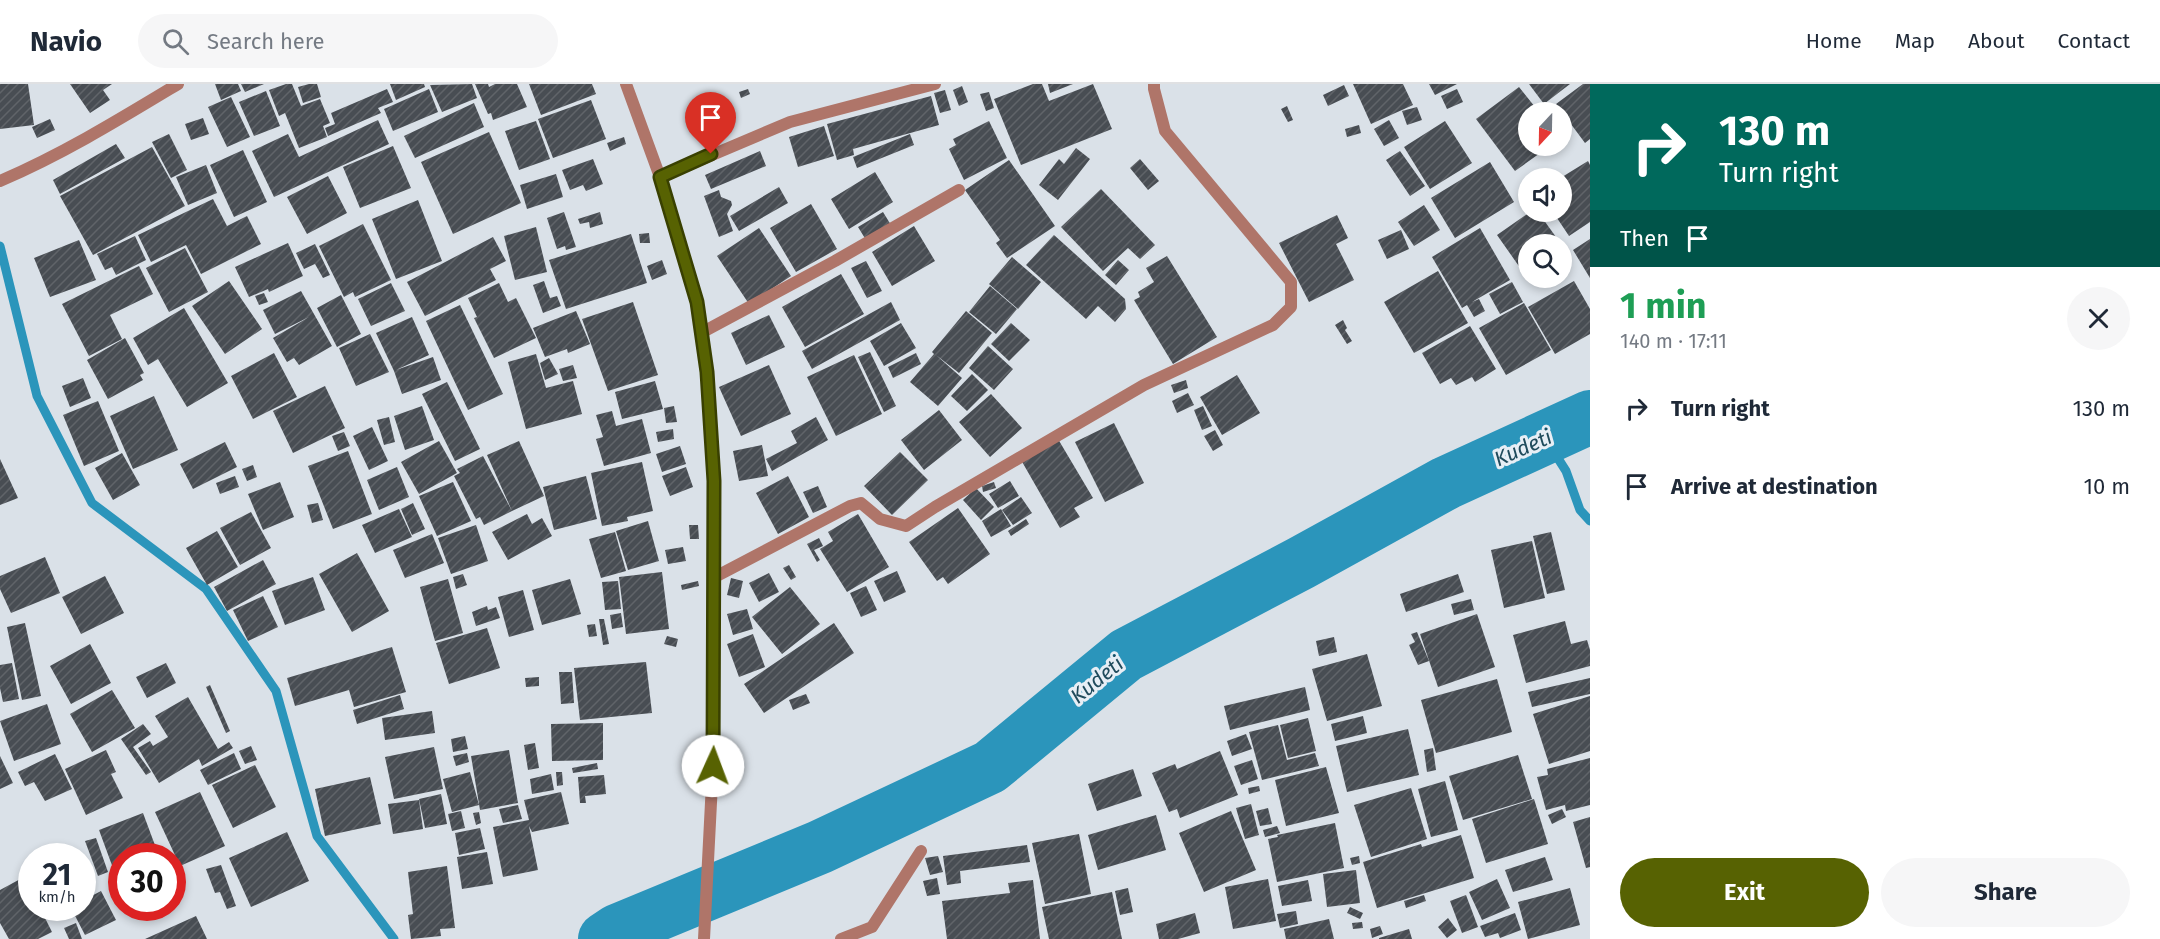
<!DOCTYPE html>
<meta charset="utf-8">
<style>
:root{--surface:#fff;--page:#f6f6f7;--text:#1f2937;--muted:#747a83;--line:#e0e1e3;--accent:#576202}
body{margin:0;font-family:"Fira Sans",sans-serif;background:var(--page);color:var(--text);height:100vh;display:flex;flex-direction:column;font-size:22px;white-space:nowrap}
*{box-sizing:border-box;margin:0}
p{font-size:20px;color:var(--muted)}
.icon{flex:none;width:33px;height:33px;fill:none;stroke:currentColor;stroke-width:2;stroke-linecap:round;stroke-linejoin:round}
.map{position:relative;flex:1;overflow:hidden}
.panel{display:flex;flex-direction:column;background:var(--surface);width:570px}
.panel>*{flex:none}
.banner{background:#00695c;color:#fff;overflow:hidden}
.needle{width:39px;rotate:202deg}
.tools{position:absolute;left:1518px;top:18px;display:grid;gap:12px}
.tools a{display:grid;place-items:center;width:54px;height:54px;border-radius:50%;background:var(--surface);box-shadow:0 3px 9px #0003;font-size:30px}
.speed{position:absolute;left:18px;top:759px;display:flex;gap:12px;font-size:30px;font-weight:700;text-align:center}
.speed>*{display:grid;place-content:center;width:78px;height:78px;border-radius:50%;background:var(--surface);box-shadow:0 3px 9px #0003;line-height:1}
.speed small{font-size:15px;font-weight:400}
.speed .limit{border:9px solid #d22;background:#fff;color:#111}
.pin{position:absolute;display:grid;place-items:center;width:51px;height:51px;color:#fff;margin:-62px -26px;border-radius:50% 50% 50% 0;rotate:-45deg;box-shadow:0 0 6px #0007}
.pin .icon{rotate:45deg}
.me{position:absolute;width:66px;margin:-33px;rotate:2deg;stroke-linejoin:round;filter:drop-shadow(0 0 4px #0008)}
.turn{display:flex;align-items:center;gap:21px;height:126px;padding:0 30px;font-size:27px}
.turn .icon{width:78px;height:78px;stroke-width:2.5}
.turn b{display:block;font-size:42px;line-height:51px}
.then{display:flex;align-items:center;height:57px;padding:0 30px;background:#0003;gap:12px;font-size:22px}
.round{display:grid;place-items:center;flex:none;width:63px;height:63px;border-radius:32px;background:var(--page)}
.head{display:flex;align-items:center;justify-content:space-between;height:102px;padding:0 30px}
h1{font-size:36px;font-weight:700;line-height:45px;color:#1e9e55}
.cta{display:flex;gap:12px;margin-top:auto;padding:12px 30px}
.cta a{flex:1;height:69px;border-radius:36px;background:var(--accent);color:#fff;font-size:24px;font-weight:700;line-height:69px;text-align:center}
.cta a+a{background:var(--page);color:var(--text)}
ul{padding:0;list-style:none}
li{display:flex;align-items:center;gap:18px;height:78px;padding:0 30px}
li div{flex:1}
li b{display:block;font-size:22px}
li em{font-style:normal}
header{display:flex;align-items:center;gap:36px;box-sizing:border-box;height:84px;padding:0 30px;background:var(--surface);border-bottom:2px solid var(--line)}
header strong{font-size:28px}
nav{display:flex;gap:33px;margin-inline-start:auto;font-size:21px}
.search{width:420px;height:54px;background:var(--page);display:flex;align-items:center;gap:15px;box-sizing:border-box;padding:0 21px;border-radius:33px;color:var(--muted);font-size:22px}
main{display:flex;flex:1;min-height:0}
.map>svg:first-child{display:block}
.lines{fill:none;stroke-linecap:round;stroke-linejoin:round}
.stream{stroke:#2b95bb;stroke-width:9}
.river{stroke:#2b95bb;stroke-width:54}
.building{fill:url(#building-hatch)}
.minor{stroke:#af7569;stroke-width:12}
.route-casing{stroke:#394001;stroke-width:15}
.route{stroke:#576202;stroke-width:10}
.labels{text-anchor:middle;stroke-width:6;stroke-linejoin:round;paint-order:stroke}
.water-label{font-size:21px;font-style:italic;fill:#204b5c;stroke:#e7eef5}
</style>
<header>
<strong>Navio</strong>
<div class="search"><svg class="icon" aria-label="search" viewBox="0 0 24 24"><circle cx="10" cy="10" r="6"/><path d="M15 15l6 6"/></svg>Search here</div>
<nav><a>Home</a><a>Map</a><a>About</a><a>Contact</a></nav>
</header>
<main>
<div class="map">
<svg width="1590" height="855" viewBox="0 0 1590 855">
<defs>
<pattern id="building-hatch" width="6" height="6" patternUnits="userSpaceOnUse" patternTransform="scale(1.5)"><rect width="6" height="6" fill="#484d53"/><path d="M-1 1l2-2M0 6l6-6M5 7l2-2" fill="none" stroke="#606469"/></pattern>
</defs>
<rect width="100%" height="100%" fill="#dae1e8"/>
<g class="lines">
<!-- stream -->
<path class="stream" d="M0 162 37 312 92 419 206 505 276 607 317 752 394 855
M1545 354 1566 387 1580 426 1590 437"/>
<!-- river -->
<path class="river" d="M605 855 617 847 820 763 990 683 1126 571 1301 479 1446 399 1590 333"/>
</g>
<!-- building -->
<path class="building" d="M0 0H28L34 41 0 45Z
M70 0H112L103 6 110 16 90 29Z
M215 0H238L241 7 221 16Z
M241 0H264L245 8Z
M286 0H292L301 22 320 15 330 39 323 42 327 53 299 64 285 29 279 32 269 6Z
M309 0H317L321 13 303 19 298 3Z
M390 0H424L425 3 396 16Z
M472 0 477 14 442 28 430 1Z
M475 0H488L489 3 495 0H517L527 23 493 36 491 29 488 30Z
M529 0H592L596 10 541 31Z
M1033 0H1042L1049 17 1093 0 1112 45 1021 81 994 15Z
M1048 0H1073L1050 9Z
M1353 0H1403L1413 21 1371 40Z
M1429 0H1457L1435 11Z
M1529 0H1570L1544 20Z
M1583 0H1590V55L1585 59 1556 20Z
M1344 1 1349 12 1328 22 1323 11Z
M962 2 968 18 959 22 953 6Z
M1519 3 1539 28H1528V62H1550L1515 87 1476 35Z
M387 5 393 18 378 24 381 29 328 52 325 44 335 40 331 29Z
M429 5 438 28 393 47 384 25Z
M748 5 750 10 741 14 739 8Z
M1457 5 1463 18 1447 25 1441 12Z
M945 6 951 26 940 29 934 9Z
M266 7 280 42 254 52 239 18Z
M989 8 994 24 986 27 980 10Z
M931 12 939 41 853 65 854 71 837 76 827 40Z
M231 13 250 53 227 63 208 23Z
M591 16 606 55 553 74 538 35Z
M474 19 484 43 415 74 404 52Z
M1287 22 1293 36 1288 38 1281 25Z
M1417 23 1422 36 1407 41 1402 27Z
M203 34 209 50 191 56 185 40Z
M50 35 55 46 37 54 32 43Z
M378 36 389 60 274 113 252 67 288 50 299 73Z
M1389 36 1399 54 1384 62 1374 45Z
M536 37 550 75 519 86 505 47Z
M989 37 1007 74 964 96 949 65 956 61 953 55Z
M1445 37 1472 79 1430 105 1404 63Z
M1359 41 1361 49 1347 53 1345 45Z
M824 42 834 72 798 83 789 53Z
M489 48 521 119 453 150 421 78Z
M169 50 187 86 171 94 152 58Z
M910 50 914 61 857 84 853 73Z
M624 53 626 60 610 67 607 59Z
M116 60 125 74 60 110 53 96Z
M393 62 411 104 360 124 343 83Z
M152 63 185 122 93 171 60 112Z
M1076 64 1090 75 1058 116 1039 101 1059 75 1064 80Z
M243 66 267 118 234 133 210 81Z
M760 67 766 82 711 105 705 91Z
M1400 67 1425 102 1410 112 1386 76Z
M593 75 603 100 586 107 583 101 570 106 562 86Z
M1140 75 1159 97 1148 106 1130 84Z
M1009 76 1055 142 1007 174 996 159 1000 156 965 106Z
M1588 77 1590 81V138L1569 152 1553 128H1562V93Z
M1490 78 1514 118 1455 154 1431 114Z
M206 81 217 109 188 121 176 93Z
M875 88 893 118 849 145 831 115Z
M556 90 563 113 527 125 520 101Z
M328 92 347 129 307 150 287 113Z
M779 103 788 119 739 147 730 132Z
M1101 105 1155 161 1140 175 1128 164 1103 187 1061 143Z
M719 106 721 113 731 117 732 121 727 130 733 147 719 153 704 112Z
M213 115 227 142 247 132 261 160 201 190 186 161 151 178 138 151Z
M418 116 442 177 396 195 372 135Z
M811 120 837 165 796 188 770 144Z
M1424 121 1440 146 1414 162 1398 138Z
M564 128 576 163 566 166 565 162 557 165 547 134Z
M600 128 603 140 590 144 589 138 580 140 578 135Z
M883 128 891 141 866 156 858 143Z
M1530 128H1538L1561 160H1528V195L1497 151Z
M1337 131 1348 154 1336 160 1354 196 1309 218 1279 159Z
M363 140 391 196 355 213 353 208 344 213 319 162Z
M914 142 935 177 892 202 872 168Z
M536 143 547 188 515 196 504 152Z
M759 144 791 192 749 220 717 172Z
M1480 144 1510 196 1472 218 1479 215 1485 227 1474 233 1467 221 1462 224 1432 173Z
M1401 146 1409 165 1387 175 1378 156Z
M649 149 650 159H640L639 150Z
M631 150 647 199 566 225 549 176Z
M1054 151 1125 215 1126 225 1115 238 1098 222 1086 235 1026 181Z
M135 152 146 176 116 191 112 183 105 186 97 170Z
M493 153 506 177 490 185 496 196 425 232 407 198Z
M1590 155V194L1573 166Z
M79 156 96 196 50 213 34 174Z
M288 159 303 192 269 208 268 205 249 213 235 183Z
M315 160 330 191 323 194 315 180 304 185 296 169Z
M185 164 208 208 169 228 146 184Z
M1167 172 1217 253 1173 280 1134 216 1140 213 1138 208 1154 198 1146 184Z
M1012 173 1041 198 1018 225 989 200Z
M662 176 667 190 652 196 647 182Z
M1118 176 1129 186 1116 201 1105 191Z
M866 177 882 207 867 214 851 184Z
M139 182 153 210 110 231 122 255 89 272 62 220Z
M1438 187 1468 239 1414 269 1384 218Z
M841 190 864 230 805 263 782 223Z
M229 197 262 245 225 270 192 222Z
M544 197 550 214 557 212 561 222 543 229 533 201Z
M1574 197 1590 225V250L1555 270 1528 223Z
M1512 198 1523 218 1500 230 1489 210Z
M391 199 405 227 371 242 358 215Z
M499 199 508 218 516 214 536 254 494 274 474 234 477 233 468 214Z
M990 202 1017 225 996 250 969 228Z
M301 207 332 262 299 281 294 274 287 278 273 254 309 233 275 250 263 226Z
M264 209 268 218 259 221 255 212Z
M341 211 361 250 337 263 317 224Z
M633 218 658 291 608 307 582 235Z
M891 218 900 236 812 285 802 267Z
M1524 219 1551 266 1506 291 1479 244Z
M460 221 503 310 468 326 426 237Z
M184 224 228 299 187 323 158 275 148 281 133 254Z
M576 227 590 260 568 269 567 265 545 273 533 244Z
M966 227 992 249 959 289 936 271 962 294 938 322 910 298 934 270 932 268Z
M769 231 785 263 746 281 731 249Z
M412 233 429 271 396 286 433 273 441 296 402 310 394 287 376 249Z
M1343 236 1347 244 1345 246 1352 257 1347 260 1335 241Z
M901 239 916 264 884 282 870 257Z
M1011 239 1030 256 1009 277 991 260Z
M1470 242 1496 285 1475 298 1472 293 1456 301 1451 294 1440 300 1422 269Z
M370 250 389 288 356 302 339 264Z
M125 254 144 289 140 291 143 296 108 315 87 276Z
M988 262 1013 285 994 306 969 284Z
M870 268 896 322 884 328 858 273Z
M274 269 297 313 253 335 231 292Z
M916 269 921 280 893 294 888 283Z
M536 270 546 304 573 297 582 330 526 345 508 278Z
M854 271 882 330 836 352 807 293Z
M549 274 558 290 545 296 540 279Z
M573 281 577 294 563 297 559 285Z
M769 281 791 330 741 352 719 303Z
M972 290 988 306 967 327 951 312Z
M1237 291 1260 329 1222 351 1200 313Z
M83 294 91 314 70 323 62 302Z
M1186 296 1188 304 1174 309 1171 301Z
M655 297 663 325 622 335 615 308Z
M447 298 480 365 455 377 422 310Z
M325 302 345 344 293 369 273 327Z
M1188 309 1194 321 1177 329 1172 317Z
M991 310 1022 344 990 373 959 338Z
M154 312 178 366 133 385 110 332Z
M98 317 119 367 84 382 63 331Z
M422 322 434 356 405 366 394 332Z
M674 322 677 338 666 339 664 324Z
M1203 322 1212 342 1202 346 1194 326Z
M939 326 962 356 924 386 901 356Z
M612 327 616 342 642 335 651 369 604 382 596 355 603 353 596 331Z
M389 333 395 358 384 361 377 336Z
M816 333 828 356 772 387 766 375 797 359 791 347Z
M1114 339 1144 399 1105 418 1075 358Z
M372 343 388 377 369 386 353 352Z
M673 345 674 355 658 358 656 348Z
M1215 346 1223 361 1213 367 1204 352Z
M344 348 350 362 338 367 332 352Z
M1058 355 1093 414 1074 424 1080 433 1060 444 1021 376Z
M439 357 457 389 419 410 401 378Z
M519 357 544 412 512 427 487 371Z
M225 358 237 383 193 405 180 380Z
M762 361 768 392 739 397 733 367Z
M680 362 686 380 662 388 656 370Z
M348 367 372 430 333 445 308 382Z
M900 368 928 396 892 431 864 402Z
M122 369 140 401 113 416 95 384Z
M483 372 512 427 484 441 480 433 476 435 454 392 460 389 457 385Z
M0 375 18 414 0 421Z
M642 378 653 427 627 433 628 437 602 442 591 389Z
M253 381 257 393 247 397 242 385Z
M397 383 409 413 379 426 367 396Z
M686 383 693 403 670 412 662 392Z
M235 392 239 403 220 410 216 399Z
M586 392 597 435 554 446 543 403Z
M788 392 809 433 778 450 756 409Z
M1010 397 1019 412 998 424 989 410Z
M280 398 294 433 263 446 248 410Z
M453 398 471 437 437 452 419 412Z
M994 398 996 404 983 408 982 402Z
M818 402 827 423 813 429 803 408Z
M976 404 994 423 981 436 963 416Z
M1021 413 1032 429 1013 441 1002 426Z
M318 419 323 436 312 439 307 421Z
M413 419 425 445 412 451 401 425Z
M958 424 990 470 948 500 943 493 937 497 909 458Z
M399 425 412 453 375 469 362 441Z
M1001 425 1011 442 991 453 982 437Z
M251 428 271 464 240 481 220 444Z
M527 430 532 440 542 434 552 452 508 476 492 448Z
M858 430 889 483 847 508 820 465 833 457 828 448Z
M1026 435 1029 440 1011 452 1008 447Z
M648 437 659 477 628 486 616 447Z
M476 441 488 477 451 490 438 454Z
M689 441H698L699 455H690Z
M217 447 238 483 207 501 186 464Z
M615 448 626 487 601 494 589 455Z
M1551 448 1565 506 1547 510 1533 452Z
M432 450 444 479 405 494 393 466Z
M819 454 823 462 814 466 820 476 817 478 807 460Z
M1532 457 1545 514 1504 524 1491 466Z
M683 463 686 477 668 480 665 466Z
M357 469 389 527 352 548 319 490Z
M45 473 60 509 11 529 0 505V492Z
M263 476 276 500 227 527 214 503Z
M789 481 796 493 791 496 783 484Z
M897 487 906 508 884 518 874 497Z
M662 488 669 545 626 550 619 493Z
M769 489 779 508 759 518 749 499Z
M463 490 467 501 456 505 453 493Z
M1458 490 1464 508 1406 528 1400 510Z
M105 492 124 529 81 550 62 513Z
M313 493 325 526 285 541 272 507Z
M731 494 743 497 739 514 727 511Z
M448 495 463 549 435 557 420 503Z
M570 495 581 530 542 541 532 506Z
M618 497 621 525 605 526 602 498Z
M698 497 699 502 682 506 681 501Z
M866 502 877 526 861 533 850 509Z
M790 503 820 540 782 570 752 533Z
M523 506 534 546 509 553 498 513Z
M263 512 278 543 248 557 233 526Z
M1471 515 1474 526 1454 531 1451 520Z
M487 522 488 526 496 523 500 534 476 542 472 528Z
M747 525 753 545 733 551 727 530Z
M621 529 623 543 612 545 610 531Z
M1477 530 1495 583 1438 603 1420 550Z
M599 535H604L609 560 603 561Z
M1565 537 1571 560 1587 556 1590 566V582L1526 599 1513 551Z
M25 539 41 612 22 616 7 543Z
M834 539 854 569 764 629 744 600Z
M595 540 597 552 589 553 587 541Z
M487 544 500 584 449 600 436 559Z
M1417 548 1429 577 1418 581 1409 561 1415 558 1411 550Z
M753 550 765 583 739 593 727 560Z
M667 552 678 555 676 563 664 560Z
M1334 553 1337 568 1319 572 1316 557Z
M90 560 111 599 71 620 50 582Z
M392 563 406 608 354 623 349 606 295 622 287 594Z
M1367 570 1382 622 1327 637 1312 585Z
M646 578 652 629 580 636 574 584Z
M12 579 19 615 3 618 0 604V581Z
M166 579 176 599 147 614 136 593Z
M559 588H572L574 619 561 620Z
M539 593V602L526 603 525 594Z
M1590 594V610L1532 623 1528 608Z
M1497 595 1512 648 1436 669 1421 616Z
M210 601 230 647 226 649 206 603Z
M1305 603 1310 626 1230 646 1224 622Z
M112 606 135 644 92 668 70 630Z
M806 610 810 619 793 626 789 616Z
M400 611 404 625 357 640 353 626Z
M1590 612V667L1549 680 1533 630Z
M188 613 218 665 229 658 233 664 202 682 199 675 159 699 138 664 150 657 153 662 168 653 155 632Z
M47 620 61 660 14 677 0 637Z
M432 627 435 649 385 656 382 634Z
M1363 632 1367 649 1335 657 1331 640Z
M1308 634 1316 667 1288 674 1280 641Z
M603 639V676L552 677 551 640Z
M143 640 151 650 133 663 151 688 146 691 121 655Z
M1278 641 1287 676 1315 669 1319 682 1262 696 1249 648Z
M1408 645 1419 691 1347 708 1336 662Z
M1246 650 1252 665 1232 672 1227 657Z
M465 652 468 665 453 668 451 655Z
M535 659 539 684 528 686 524 661Z
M251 662 257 676 245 680 239 667Z
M434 663 443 705 394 715 385 673Z
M1433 664 1436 686 1427 688 1424 666Z
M106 666 116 688 111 690 123 714 86 731 65 685Z
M509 666 518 719 480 726 471 672Z
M1220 667 1238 711 1180 734 1177 725 1169 728 1152 689 1175 680 1177 685Z
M234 669 241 685 208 701 200 686Z
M467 669 469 678 456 682 453 672Z
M55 670 72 705 45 717 34 698 25 702 18 688Z
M1518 671 1532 715 1463 736 1449 692Z
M0 672 13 699 0 705Z
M1590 674V721L1566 727 1565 721 1546 726 1537 693 1548 691 1547 685Z
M1252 676 1258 695 1241 701 1234 682Z
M597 679 598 685 573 689 572 684Z
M255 681 276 723 233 744 212 701Z
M1326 683 1339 729 1286 742 1275 696Z
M1133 685 1142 712 1097 727 1088 700Z
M470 688 479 721 452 728 443 695Z
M556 688H562L563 701 557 702Z
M551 690 554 706 532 710 530 695Z
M604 691 606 710 585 712 586 719H580L578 693Z
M370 693 381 740 325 752 315 705Z
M1445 697 1458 746 1431 753 1418 705Z
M1259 702 1260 707 1249 710 1248 704Z
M1411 704 1427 755 1371 773 1354 721Z
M200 708 225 762 180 782 155 728Z
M561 708 569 740 532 748 529 742 538 786 503 793 493 743 529 736 524 716Z
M441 710 447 740 425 744 419 715Z
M1534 715 1548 760 1486 779 1472 735Z
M419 716 423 745 393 750 388 720Z
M1251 720 1259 751 1245 755 1236 724Z
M518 721 522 735 503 739 499 725Z
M1268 724 1272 740 1260 742 1256 727Z
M1562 725 1566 733 1552 740 1548 731Z
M461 727 465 744 452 747 448 730Z
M1231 727 1256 786 1204 808 1179 749Z
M479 728 481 739 476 741 473 729Z
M143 729 159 772H122V793L117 795 99 746Z
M1156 731 1166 766 1098 786 1088 751Z
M1590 733V783L1586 784 1573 738Z
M1335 739 1344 784 1277 798 1268 755 1278 753 1277 751Z
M1277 742 1280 749 1265 753 1263 746Z
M480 744 485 765 459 771 455 749Z
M287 748 309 797 251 823 229 774Z
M1079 750 1091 810 1045 820 1032 759Z
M1461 751 1474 794 1377 824 1363 778 1421 760 1422 763Z
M96 754 108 788 98 792 85 757Z
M1027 761 1030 778 960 787 961 799 947 801 943 772Z
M60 762 67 772H44Z
M487 768 493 800 462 805 457 773Z
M938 772 943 788 930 791 925 774Z
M1359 772 1360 779 1352 781 1350 774Z
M1545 773 1553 796 1513 808 1505 786Z
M221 781 236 822 227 825 220 808 215 809 206 785Z
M447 782 455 844 440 845 441 852 411 855 408 831 413 830 408 788Z
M1356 786 1360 819 1327 823 1323 790Z
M24 793 32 808V824H40L52 848 38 855H9L0 839V806Z
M937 794 940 810 927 812 923 797Z
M1268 795 1276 837 1233 845 1225 803Z
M1497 795 1510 824 1482 836 1469 808Z
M1033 796 1040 855H947L942 817 1010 809 1008 799Z
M1308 796 1312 817 1282 822 1278 802Z
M82 797 90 808 82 813Z
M1128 804 1133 828 1120 831 1115 807Z
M1570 804 1580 841 1528 855 1518 818Z
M101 807 116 836 85 851 71 824H82V817Z
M1112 808 1122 855H1049L1042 823Z
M1424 811 1426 817 1406 824 1404 817Z
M1466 811 1478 843 1462 849 1450 817Z
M1350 823 1363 829 1360 835 1347 829Z
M1296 827 1298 840 1280 844 1277 830Z
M1195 829 1200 849 1178 855H1159L1156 840Z
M1515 829 1521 846 1500 854 1498 849 1485 853 1480 842Z
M196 832 207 855H145Z
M1448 834 1457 846 1447 854 1438 843Z
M1329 835 1334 855H1286L1284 845Z
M1362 838 1363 844 1353 845 1352 839Z
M76 839 82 855H69L64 844Z
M1380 842 1383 850 1372 854 1370 845Z
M1409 845 1412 855H1379V854Z"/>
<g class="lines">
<!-- minor -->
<path class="minor" d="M626 0 660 93 697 218 707 288 714 397V660L704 855
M660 93 790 38 935 0
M0 97C63 70 120 35 178 0
M701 249 835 177 959 106
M713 494 850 422 861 419 880 435 906 442 935 423 1144 301 1273 241 1291 223V198L1165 47 1154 5V0
M841 855 872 843 921 767"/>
</g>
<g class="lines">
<defs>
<path id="route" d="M711 70 660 93 697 218 707 288 714 397 713 682"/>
</defs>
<!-- route casing -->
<use href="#route" class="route-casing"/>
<!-- route -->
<use href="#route" class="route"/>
</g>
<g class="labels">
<!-- water labels -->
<g class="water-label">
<text transform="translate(1523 364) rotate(-24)" y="7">Kudeti</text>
<text transform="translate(1097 596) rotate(-39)" y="7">Kudeti</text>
</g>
</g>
</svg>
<div class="tools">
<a><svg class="needle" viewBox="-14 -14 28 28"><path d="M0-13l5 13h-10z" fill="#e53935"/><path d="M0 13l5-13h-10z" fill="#747a83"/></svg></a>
<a><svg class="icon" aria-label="sound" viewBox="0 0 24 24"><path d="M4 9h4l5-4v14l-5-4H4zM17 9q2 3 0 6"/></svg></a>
<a><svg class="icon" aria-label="search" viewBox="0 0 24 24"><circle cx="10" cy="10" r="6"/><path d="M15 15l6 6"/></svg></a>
</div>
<div class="speed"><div>21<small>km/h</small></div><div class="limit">30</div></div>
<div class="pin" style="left:711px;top:70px;background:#d93025"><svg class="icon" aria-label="arrive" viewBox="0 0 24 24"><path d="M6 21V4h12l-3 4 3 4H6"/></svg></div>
<svg class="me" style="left:713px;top:682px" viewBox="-20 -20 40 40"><circle r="19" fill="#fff"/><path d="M0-13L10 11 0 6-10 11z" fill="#576202"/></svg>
</div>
<section class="panel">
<div class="banner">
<div class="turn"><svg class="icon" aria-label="right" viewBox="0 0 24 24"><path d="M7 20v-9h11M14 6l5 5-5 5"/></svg><div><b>130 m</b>Turn right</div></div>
<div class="then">Then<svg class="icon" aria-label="arrive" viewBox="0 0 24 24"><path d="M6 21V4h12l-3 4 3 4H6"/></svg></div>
</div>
<div class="head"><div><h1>1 min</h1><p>140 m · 17:11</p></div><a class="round"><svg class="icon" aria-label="close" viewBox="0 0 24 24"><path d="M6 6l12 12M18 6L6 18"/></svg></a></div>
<ul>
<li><svg class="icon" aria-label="right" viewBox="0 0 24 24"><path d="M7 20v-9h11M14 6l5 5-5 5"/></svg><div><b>Turn right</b></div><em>130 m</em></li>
<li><svg class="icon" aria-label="arrive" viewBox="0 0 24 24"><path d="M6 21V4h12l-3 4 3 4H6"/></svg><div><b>Arrive at destination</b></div><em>10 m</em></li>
</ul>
<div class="cta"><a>Exit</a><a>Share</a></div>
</section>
</main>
